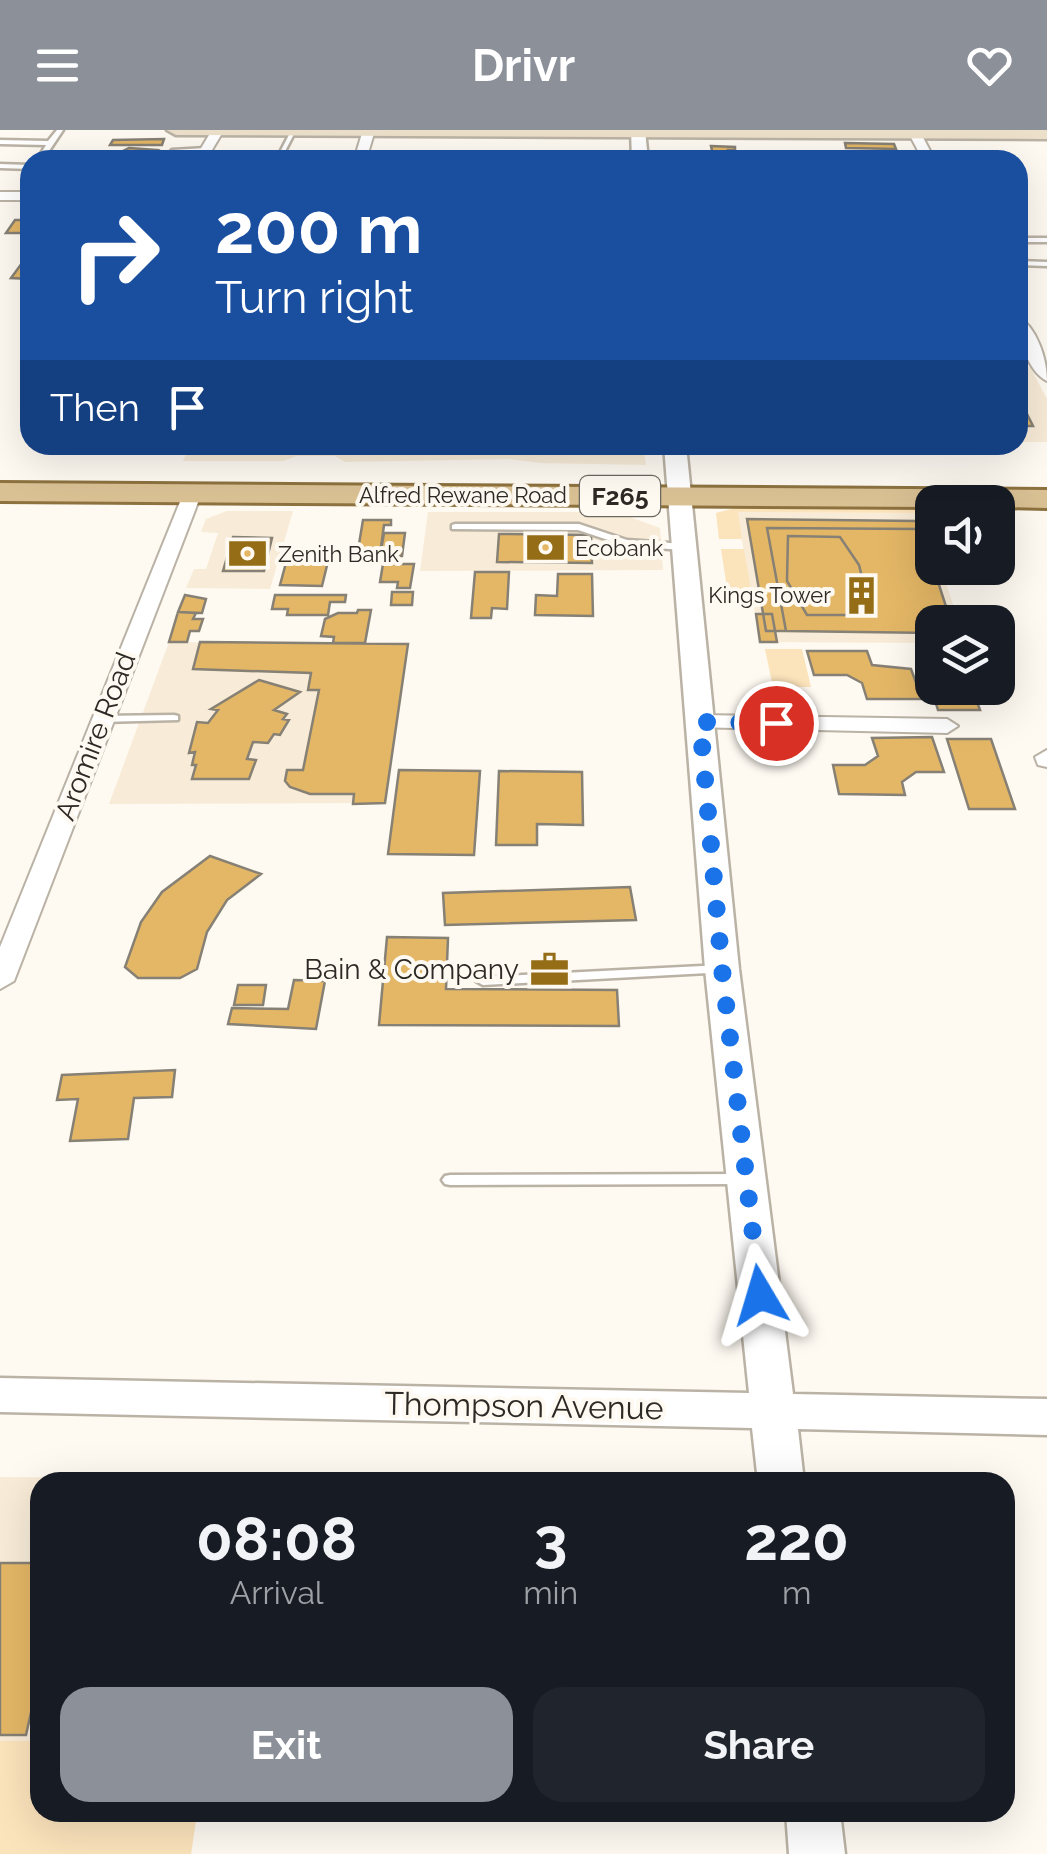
<!DOCTYPE html>
<style>
:root{--surface:#171b24;--page:#20242c;--text:#f1f3f6;--muted:#9ea1a6;--accent:#8c9099}
body{margin:0;font-family:Raleway,sans-serif;background:var(--page);color:var(--text);height:100vh;display:flex;flex-direction:column;font-size:38px;white-space:nowrap}
*{box-sizing:border-box;margin:0}
p{font-size:32px;color:var(--muted)}
.icon{flex:none;width:55px;height:55px;fill:none;stroke:currentColor;stroke-width:2;stroke-linecap:round;stroke-linejoin:round}
.map{position:relative;flex:1;overflow:hidden}
.sheet{position:absolute;left:30px;top:1342px;width:985px;height:350px;display:flex;flex-direction:column;background:var(--surface);border-radius:30px;box-shadow:0 10px 40px #0002}
.sheet>*{flex:none}
.hud{position:absolute;left:20px;top:20px;width:1008px;height:305px;border-radius:30px;box-shadow:0 10px 40px #0002;background:#1a4fa0;color:#fff;overflow:hidden}
.tools{position:absolute;left:915px;top:355px;display:grid;gap:20px}
.tools a{display:grid;place-items:center;width:100px;height:100px;border-radius:20px;background:var(--surface);box-shadow:0 10px 40px #0002;font-size:50px}
.pin{position:absolute;display:grid;place-items:center;width:85px;height:85px;color:#fff;margin:-42px;border:5px solid #fff;border-radius:50%;box-shadow:0 2px 10px #0007}
.me{position:absolute;width:110px;margin:-55px;rotate:353deg;stroke-linejoin:round;filter:drop-shadow(0 0 8px #0008)}
.turn{display:flex;align-items:center;gap:35px;height:210px;padding:0 30px;font-size:45px}
.turn .icon{width:130px;height:130px;stroke-width:2.5}
.turn b{display:block;font-size:70px;line-height:85px}
.then{display:flex;align-items:center;height:95px;padding:0 30px;background:#0003;gap:20px;font-size:38px}
.eta{display:flex;justify-content:space-evenly;align-items:center;height:170px;text-align:center}
.eta b{font-size:60px;font-weight:700;line-height:70px}
.action{display:flex;gap:20px;margin-top:auto;padding:20px 30px}
.action a{flex:1;height:115px;border-radius:30px;background:var(--accent);color:#fff;font-size:40px;font-weight:700;line-height:115px;text-align:center}
.action a+a{background:var(--page);color:var(--text)}
header{display:flex;justify-content:space-between;align-items:center;height:130px;padding:0 30px;background:var(--accent);color:#fff;font-size:45px;font-weight:700}
.map>svg:first-child{display:block}
.built{fill:#f8ecd8}
.green{fill:#fbe3bb}
.building{fill:#e4b766;stroke:#878074;stroke-width:2.5}
.lines{fill:none;stroke-linecap:round;stroke-linejoin:round}
.service-casing{stroke:#bab2a5;stroke-width:5}
.minor-casing{stroke:#bab2a5;stroke-width:4}
.tertiary-casing{stroke:#bab2a5;stroke-width:5}
.secondary-casing{stroke:#bab2a5;stroke-width:5}
.primary-casing{stroke:#8d723f;stroke-width:6}
.service{fill:#fff;fill-rule:evenodd}
.minor{fill:#fff;fill-rule:evenodd}
.tertiary{fill:#fff;fill-rule:evenodd}
.secondary{fill:#ece0ca;fill-rule:evenodd}
.primary{fill:#dac194;fill-rule:evenodd}
.route{stroke:#1a73e8;stroke-width:18;stroke-dasharray:0 32.4}
.labels{text-anchor:middle;stroke-width:8;stroke-linejoin:round;paint-order:stroke}
.far-street-label{font-size:22px;fill:#2d2a25;stroke:#fef9f1}
.far-poi-label{font-size:22px;fill:#2d2a25;stroke:#fef9f1;text-anchor:start}
.shield{fill:#fef9f1;stroke:#6c6862;stroke-width:2.5}
.shield-label{font-size:25px;font-weight:bold;fill:#2d2a25}
.street-label{font-size:28px;fill:#2d2a25;stroke:#fef9f1}
.poi-label{font-size:28px;fill:#2d2a25;stroke:#fef9f1;text-anchor:end}
.near-street-label{font-size:32px;fill:#2d2a25;stroke:#fef9f1}
</style>
<header><svg class="icon" aria-label="menu" viewBox="0 0 24 24"><path d="M4 6h16M4 12h16M4 18h16"/></svg>Drivr<svg class="icon" aria-label="heart" viewBox="0 0 24 24"><path d="M12 20l-8-8c-3-5 5-10 8-4 3-6 11-1 8 4z"/></svg></header>
<div class="map">
<svg width="1047" height="1724" viewBox="0 0 1047 1724">
<rect width="100%" height="100%" fill="#fef9f1"/>
<!-- built -->
<path class="built" d="M1018 237H1030L1047 269V312H1018Z
M191 315H643L646 335 541 333 509 329 345 332 335 326H297L283 331H183Z
M227 381H293L270 459 186 458 194 439H206L218 403 201 402 206 389Z
M428 382H616L660 398 663 440 420 441Z
M737 382 924 383 932 410V438H941L959 492H932V513L760 512Z
M169 512 408 514 385 673 109 674Z
M0 1347 245 1348 244 1352H40V1682L197 1683 191 1724H0Z"/>
<!-- green -->
<path class="green" d="M746 375 922 376 924 383 738 382 742 409H719L716 383Z
M721 419H744L753 471H729Z
M765 519H802L811 557H773Z
M0 1611H40V1682L197 1683 191 1724H0Z"/>
<!-- building -->
<path class="building" d="M164 9 162 15H110L113 10Z
M845 13 894 14 896 19 846 18Z
M711 16 735 17V20H728L730 27 738 30H714Z
M129 18 157 20 145 28 149 30H115L119 27 113 26Z
M15 90H30V94L24 103H6Z
M25 129H30V149L11 148Z
M1018 266 1033 296H1018Z
M747 389 918 391 921 399 767 398 786 501H766Z
M363 390H391V395H384L379 432H356Z
M767 398 921 399 951 492H932V503L786 501Z
M384 403H405L402 426H380Z
M499 404 591 405 592 433 497 432Z
M788 406 840 407 859 435 863 451V485H807L787 451Z
M233 407 272 408 264 441H223Z
M290 418 331 419 322 456 280 455Z
M383 434H414L410 458H397L398 452H380Z
M475 442H509L507 479 492 478 491 488H471Z
M558 444H592L593 486 535 485 536 465 557 466Z
M392 462H413L412 475H391Z
M185 465 206 469 202 483 178 482Z
M275 465H346L345 472H330L328 485H287L288 479H272Z
M358 480H371L365 513H333L334 507 321 506 325 489 338 483H357Z
M178 482 196 483 193 489H203L199 501H190L187 512H169Z
M756 484H772L777 512H760Z
M200 512 408 514 385 673 353 674 354 664H310L290 657 285 651 287 640H303L319 560H308L311 543 193 539Z
M919 520H932V558H972L980 580H938Z
M807 521H867L872 535 911 539 922 569H867L862 553 847 545H814Z
M259 550 300 562 274 580 287 584 283 589 289 590 280 605 274 604 268 613 253 612 247 629 256 630 249 649H192L196 635H192L195 622 189 623 197 592 208 593 218 580 211 579Z
M771 566H804L809 588 775 587Z
M932 607 944 642H916L902 652 905 665 839 664 833 635H865L878 626 872 608Z
M947 609H991L1015 679H969Z
M399 640 480 641 474 725 388 724Z
M499 641 582 642 583 695 537 694V715H496Z
M210 726 261 744 227 770 207 802 197 839 180 848H138L125 837 141 792 162 762Z
M630 757 636 790 445 795 443 763Z
M387 807 448 808 446 859 617 860 619 896 379 895Z
M294 850 325 851 316 899 228 894 232 878 288 879Z
M238 855H266L263 875H234Z
M175 940 172 967 134 968 128 1009 70 1011 78 969 57 970 62 945Z
M0 1433H40V1542L26 1605H0Z"/>
<g class="lines">
<defs>
<path id="service" d="M57 0H63L43 30H37L46 15 0 14V10L48 11Z
M296 0 281 29 276 30 291 1Z
M206 18 208 21 176 23 169 30H163L172 20Z
M0 34 30 35V39L0 38Z
M1018 108H1047V112H1018Z
M1018 131 1047 132V136L1018 135Z
M455 394H579L627 410 684 414 689 417 684 420 626 416 578 400 452 399V395Z
M174 585 178 586V590L101 592 95 589 101 586Z
M722 835 727 836 729 839 727 842 483 855 476 851 483 847Z
M744 1044 749 1045 752 1049 749 1053 744 1054 450 1055 445 1054 442 1050 445 1046 450 1045Z"/>
<path id="minor" d="M212 0H224L206 30H194Z
M363 0H375L366 30H354Z
M907 0H919L935 30H923Z
M0 62H23L29 66 23 70H0Z
M1018 186C1037 198 1047 229 1047 251 1028 242 1017 206 1018 186Z
M193 356 202 362 14 851 0 859V817L184 362Z
M700 585 947 589 958 596 947 603 692 597 689 592Z
M1047 620V637L1038 635 1035 627Z"/>
<path id="tertiary" d="M631 0H645L648 30H632Z
M664 315H686L739 839 793 1264 1047 1269V1305L798 1299 804 1352H758L752 1298 0 1282V1248L749 1263 705 839Z
M786 1682H840L845 1724H789Z"/>
<path id="secondary" d="M167 0H1047V9L176 5Z"/>
<path id="primary" d="M0 353 1047 360V378L998 377V372H932V377L0 371Z"/>
</defs>
<!-- service casing -->
<use href="#service" class="service-casing"/>
<!-- minor casing -->
<use href="#minor" class="minor-casing"/>
<!-- tertiary casing -->
<use href="#tertiary" class="tertiary-casing"/>
<!-- secondary casing -->
<use href="#secondary" class="secondary-casing"/>
<!-- primary casing -->
<use href="#primary" class="primary-casing"/>
<!-- service -->
<use href="#service" class="service"/>
<!-- minor -->
<use href="#minor" class="minor"/>
<!-- tertiary -->
<use href="#tertiary" class="tertiary"/>
<!-- secondary -->
<use href="#secondary" class="secondary"/>
<!-- primary -->
<use href="#primary" class="primary"/>
</g>
<g class="lines">
<!-- route -->
<path class="route" d="M760 1165 722 839 700 592 776 593"/>
</g>
<!-- icons -->
<defs>
<symbol id="bank-bare" viewBox="-9 -9 18 18"><path d="M-6-4H6V4H-6ZM0-2.3a2.3 2.3 0 1 0 0 4.6a2.3 2.3 0 1 0 0-4.6Z" fill="#956d16" stroke="#fef9f1" stroke-width="2.5" paint-order="stroke"/></symbol>
<symbol id="building-bare" viewBox="-9 -9 18 18"><path d="M-4-6H4V6H1V3H-1V6H-4ZM-2.5-4.3h1.7v1.8h-1.7ZM.8-4.3h1.7v1.8H.8ZM-2.5-1h1.7V.8h-1.7ZM.8-1h1.7V.8H.8Z" fill="#956d16" stroke="#fef9f1" stroke-width="2.5" paint-order="stroke"/></symbol>
<symbol id="office-bare" viewBox="-9 -9 18 18"><path d="M-6-3h4V-5.5h4V-3h4V5H-6ZM-1-4.5V-3h2v-1.5ZM-6 0V1H6V0Z" fill="#956d16" stroke="#fef9f1" stroke-width="2.5" paint-order="stroke"/></symbol>
</defs>
<g fill-rule="evenodd">
<use href="#bank-bare" x="518" y="390" width="55" height="55"/>
<use href="#bank-bare" x="220" y="396" width="55" height="55"/>
<use href="#building-bare" x="834" y="438" width="55" height="55"/>
<use href="#office-bare" x="522" y="812" width="55" height="55"/>
</g>
<g class="labels">
<!-- far-street labels -->
<g class="far-street-label">
<text x="463" y="373">Alfred Rewane Road</text>
</g>
<!-- far-poi labels -->
<g class="far-poi-label">
<text x="575" y="426">Ecobank</text>
<text x="278" y="432">Zenith Bank</text>
<text x="831" y="473" text-anchor="end">Kings Tower</text>
</g>
<!-- shield labels -->
<rect class="shield" x="580" y="346" width="80" height="40" rx="8"/>
<g class="shield-label">
<text x="620" y="375">F265</text>
</g>
<!-- street labels -->
<g class="street-label">
<text transform="translate(95 606) rotate(-69)" y="10">Aromire Road</text>
</g>
<!-- poi labels -->
<g class="poi-label">
<text x="519" y="849">Bain &amp; Company</text>
</g>
<!-- near-street labels -->
<g class="near-street-label">
<text transform="translate(524 1276) rotate(1)" y="11">Thompson Avenue</text>
</g>
</g>
</svg>
<div class="tools">
<a><svg class="icon" aria-label="sound" viewBox="0 0 24 24"><path d="M4 9h4l5-4v14l-5-4H4zM17 9q2 3 0 6"/></svg></a>
<a><svg class="icon" aria-label="layers" viewBox="0 0 24 24"><path d="M12 4l9 5-9 5-9-5zM3 14l9 5 9-5"/></svg></a>
</div>
<div class="pin" style="left:776px;top:593px;background:#d93025"><svg class="icon" aria-label="arrive" viewBox="0 0 24 24"><path d="M6 21V4h12l-3 4 3 4H6"/></svg></div>
<svg class="me" style="left:760px;top:1165px" viewBox="-20 -20 40 40"><path d="M0-17L14 15 0 8-14 15z" fill="#1a73e8" stroke="#fff" stroke-width="4"/></svg>
<div class="hud">
<div class="turn"><svg class="icon" aria-label="right" viewBox="0 0 24 24"><path d="M7 20v-9h11M14 6l5 5-5 5"/></svg><div><b>200 m</b>Turn right</div></div>
<div class="then">Then<svg class="icon" aria-label="arrive" viewBox="0 0 24 24"><path d="M6 21V4h12l-3 4 3 4H6"/></svg></div>
</div>
<section class="sheet">
<div class="eta">
<div><b>08:08</b><p>Arrival</p></div>
<div><b>3</b><p>min</p></div>
<div><b>220</b><p>m</p></div>
</div>
<div class="action"><a>Exit</a><a>Share</a></div>
</section>
</div>
